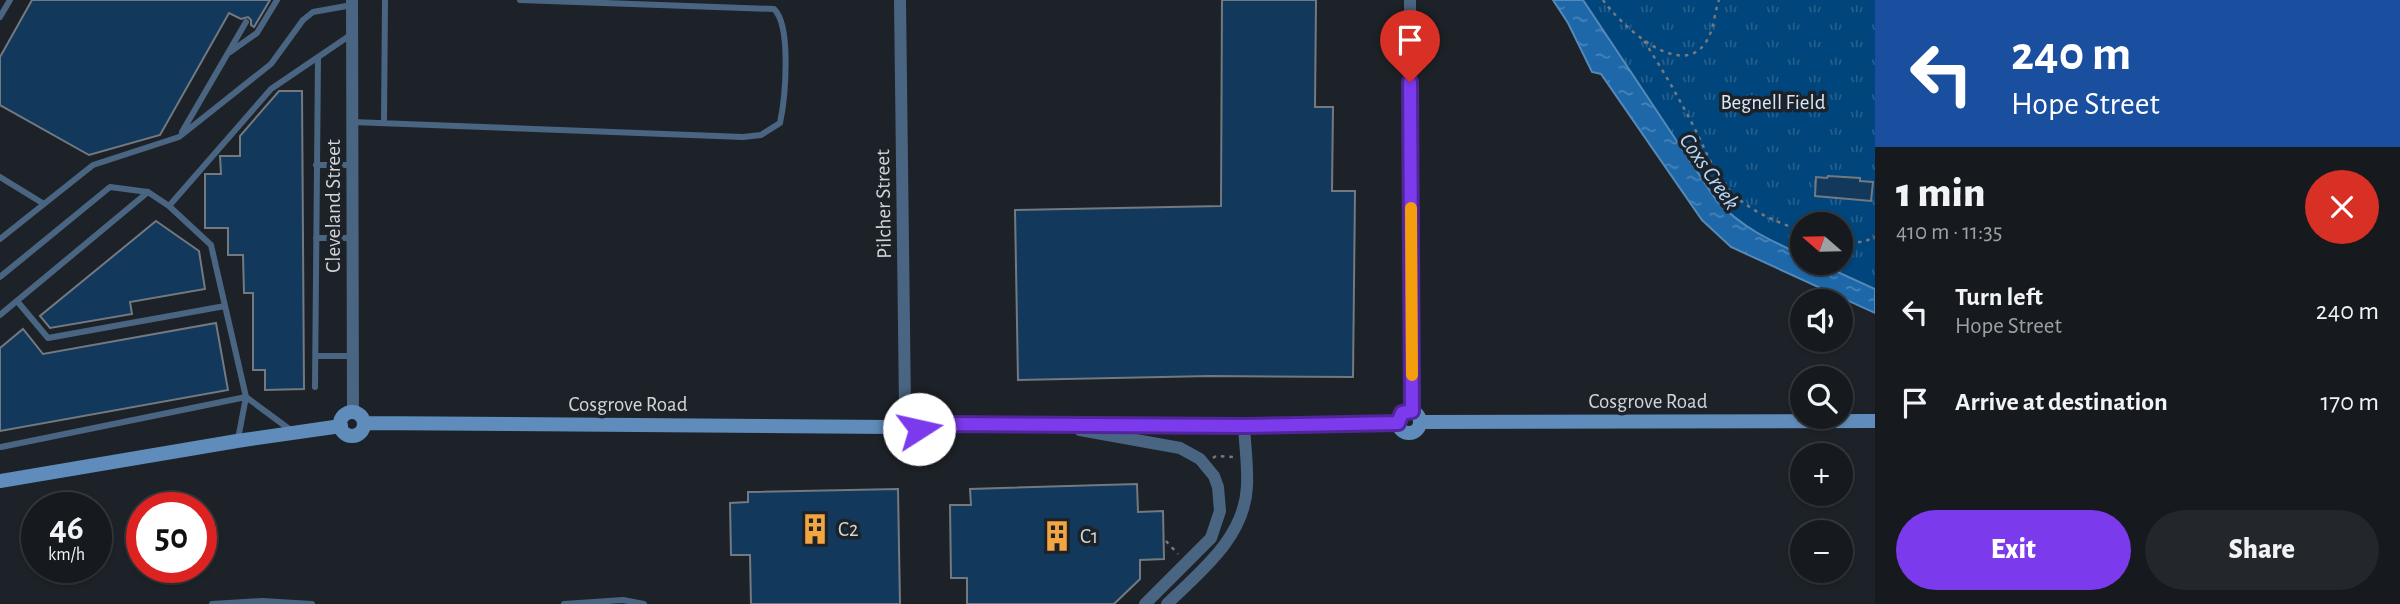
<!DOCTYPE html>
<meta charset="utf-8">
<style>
:root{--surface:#161a1e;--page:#23272b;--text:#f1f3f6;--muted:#9ea1a4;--line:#35383c;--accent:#7c3aed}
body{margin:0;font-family:"Alegreya Sans",sans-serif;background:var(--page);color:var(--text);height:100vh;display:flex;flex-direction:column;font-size:26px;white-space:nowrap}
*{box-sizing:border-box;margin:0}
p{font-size:23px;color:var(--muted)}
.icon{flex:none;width:38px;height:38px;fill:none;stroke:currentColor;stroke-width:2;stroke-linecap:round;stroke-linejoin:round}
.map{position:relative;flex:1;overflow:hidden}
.side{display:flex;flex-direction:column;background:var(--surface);width:525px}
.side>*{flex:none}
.hud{background:#1a4fa0;color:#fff;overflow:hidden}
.needle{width:46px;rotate:290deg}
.fabs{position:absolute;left:1790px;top:212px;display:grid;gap:14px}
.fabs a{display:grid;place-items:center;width:63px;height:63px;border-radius:50%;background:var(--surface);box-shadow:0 2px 5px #0004,0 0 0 2px var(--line);font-size:35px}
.speed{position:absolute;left:21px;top:492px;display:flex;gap:14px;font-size:35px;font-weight:700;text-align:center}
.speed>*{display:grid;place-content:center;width:91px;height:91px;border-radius:50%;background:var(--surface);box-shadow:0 2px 5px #0004,0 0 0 2px var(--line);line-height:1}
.speed small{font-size:18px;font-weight:400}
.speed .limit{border:10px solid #d22;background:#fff;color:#111}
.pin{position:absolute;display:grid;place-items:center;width:60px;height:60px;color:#fff;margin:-72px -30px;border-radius:50% 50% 50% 0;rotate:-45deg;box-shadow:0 0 7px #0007}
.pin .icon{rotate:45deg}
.me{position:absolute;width:77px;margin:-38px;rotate:80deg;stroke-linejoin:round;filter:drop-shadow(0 0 5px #0008)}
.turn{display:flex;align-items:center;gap:24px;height:147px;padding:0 21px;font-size:32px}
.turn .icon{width:91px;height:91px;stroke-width:2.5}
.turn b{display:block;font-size:49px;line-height:60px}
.round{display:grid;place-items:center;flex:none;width:74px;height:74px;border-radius:37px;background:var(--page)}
.headline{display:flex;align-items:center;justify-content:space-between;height:119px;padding:0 21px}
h1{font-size:42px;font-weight:800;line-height:52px}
.primary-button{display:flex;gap:14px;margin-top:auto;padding:14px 21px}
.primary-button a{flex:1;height:80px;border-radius:42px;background:var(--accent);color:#fff;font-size:28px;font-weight:800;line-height:80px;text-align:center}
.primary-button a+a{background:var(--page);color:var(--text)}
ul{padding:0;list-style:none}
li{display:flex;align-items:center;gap:21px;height:91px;padding:0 21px}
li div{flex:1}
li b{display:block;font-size:26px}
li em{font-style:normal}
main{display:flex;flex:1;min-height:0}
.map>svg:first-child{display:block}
.park{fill:url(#park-tufts)}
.water{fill:url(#water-ripples);stroke:#5489b8;stroke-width:2}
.building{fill:#12385b;stroke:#737980;stroke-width:2}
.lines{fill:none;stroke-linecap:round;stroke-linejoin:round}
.path{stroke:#75797e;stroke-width:2.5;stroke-dasharray:3.5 5;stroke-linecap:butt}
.service{stroke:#4a6582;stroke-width:6}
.minor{stroke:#4a6582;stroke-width:12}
.secondary{stroke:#5f8cba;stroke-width:14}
.route-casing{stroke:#51269a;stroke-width:18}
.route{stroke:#7c3aed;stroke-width:12}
.slow{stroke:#f59e0b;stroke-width:12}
.labels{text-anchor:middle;stroke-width:7;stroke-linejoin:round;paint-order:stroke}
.park-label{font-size:21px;fill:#d5e7f9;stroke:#1d2228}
.street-label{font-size:21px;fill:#d1d5d8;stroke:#1d2228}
.poi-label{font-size:21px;fill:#d1d5d8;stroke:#1d2228;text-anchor:start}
.water-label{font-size:23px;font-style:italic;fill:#b5d7fb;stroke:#1d2228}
</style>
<main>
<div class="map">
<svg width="1875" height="604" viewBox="0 0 1875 604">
<defs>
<pattern id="park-tufts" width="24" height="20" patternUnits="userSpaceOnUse" patternTransform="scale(1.75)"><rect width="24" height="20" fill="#00457b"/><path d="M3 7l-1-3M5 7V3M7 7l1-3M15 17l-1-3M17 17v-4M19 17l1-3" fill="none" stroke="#245f8d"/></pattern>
<pattern id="water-ripples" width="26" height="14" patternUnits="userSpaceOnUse" patternTransform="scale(1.75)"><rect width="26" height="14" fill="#1e68aa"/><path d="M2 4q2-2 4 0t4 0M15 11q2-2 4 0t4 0" fill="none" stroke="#4884b9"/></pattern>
</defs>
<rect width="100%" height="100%" fill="#1d2228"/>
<!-- park -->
<path class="park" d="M1583 0H1875V289L1818 263 1841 262V224H1802V255C1769 240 1741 227 1716 200Z"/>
<!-- water -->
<path class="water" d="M1553 0H1583L1716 200C1741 227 1769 240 1802 255V262L1818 263 1875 289V313L1731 247 1702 220 1601 74 1592 72 1568 23Z"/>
<!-- building -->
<path class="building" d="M32 0H270L254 27 251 25V20L248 17 241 19 229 13 160 135 89 155 0 105V57Z
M1222 0H1316L1315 107H1333L1332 191H1355L1353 377 1210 376 1018 380 1015 210 1221 206Z
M279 91H302L304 389 265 390V370H253V293H244L243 255H228V228H205V174H221L220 156H240V136Z
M1828 176 1860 178V181L1873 182 1871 201 1815 196 1816 177 1827 178Z
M156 221 199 251 205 289 130 302 132 314 50 328 40 316Z
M216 323 228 390 0 431V348L23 329 43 354Z
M1137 484 1138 512 1163 511 1164 559 1140 560V579L1114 604H967V578H951L950 505H971L970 489Z
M898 489 900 604H751L750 555H731L730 503 748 502V492Z"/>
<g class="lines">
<!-- path -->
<path class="path" d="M1603 0C1619 23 1680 82 1706 42 1714 30 1714 14 1719 0
M1644 41C1663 70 1680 100 1696 131 1706 151 1715 176 1731 192 1751 212 1777 222 1802 231
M1841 242H1863L1875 237
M1213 458 1216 456 1234 457
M1166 541 1178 554"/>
<!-- service -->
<path class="service" d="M0 17 10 0
M230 52 257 33 277 0
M352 122 743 137 761 135 780 123C785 100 792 26 774 9L520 0
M384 123 385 0
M182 132 246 22
M316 165H352
M0 177 44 204
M169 206 271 89 352 34
M316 238H352
M0 239 93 165 179 137 271 64 303 20 313 12 352 5
M0 277 110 187 148 192 169 206 211 245 246 397 1 447
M17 301 48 338 225 306
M0 315 148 192
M316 356H352
M315 387 318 57
M238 439 246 397 292 431
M212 604 262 601 312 604
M564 604 623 600 644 604"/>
<!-- minor -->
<path class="minor" d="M352 0 353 412
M900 0 905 408
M1410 0 1412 411
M1080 430 1180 448 1200 459 1214 476 1218 487 1220 511 1211 538 1145 604
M1167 604C1201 571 1245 537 1247 486 1248 466 1245 446 1244 426"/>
<!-- secondary -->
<path class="secondary" d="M891 423a15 15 0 1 1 30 0a15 15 0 1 1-30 0Z
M1398 422a11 11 0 1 1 22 0a11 11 0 1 1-22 0Z
M340 424a12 12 0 1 1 24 0a12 12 0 1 1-24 0Z
M1421 422 1875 421
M364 423 891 427
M921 425 1244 426 1398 423
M0 481 237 441 341 426"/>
</g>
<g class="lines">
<defs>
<path id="route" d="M919 429 921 425 946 424 1244 426 1398 423 1402 413 1412 411 1410 82"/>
</defs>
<!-- route casing -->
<use href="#route" class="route-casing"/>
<!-- route -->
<use href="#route" class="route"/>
<!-- slow -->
<path class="slow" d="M1411 208 1412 375"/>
</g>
<!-- icons -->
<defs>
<symbol id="building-bare" viewBox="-9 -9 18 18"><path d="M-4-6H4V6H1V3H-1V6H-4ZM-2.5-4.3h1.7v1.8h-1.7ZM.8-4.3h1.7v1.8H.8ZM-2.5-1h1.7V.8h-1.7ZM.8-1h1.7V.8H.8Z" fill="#f2a540" stroke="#1d2228" stroke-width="2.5" paint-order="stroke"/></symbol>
</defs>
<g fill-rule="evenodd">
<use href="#building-bare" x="793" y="507" width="44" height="44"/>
<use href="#building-bare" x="1035" y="514" width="44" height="44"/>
</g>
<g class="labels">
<!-- park labels -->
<g class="park-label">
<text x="1773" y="109">Begnell Field</text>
</g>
<!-- street labels -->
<g class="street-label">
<text transform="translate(883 204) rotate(-91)" y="7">Pilcher Street</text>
<text transform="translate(333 206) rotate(-90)" y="7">Cleveland Street</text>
<text x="1648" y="408">Cosgrove Road</text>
<text x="628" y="411">Cosgrove Road</text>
</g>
<!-- poi labels -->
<g class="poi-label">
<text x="838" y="536">C2</text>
<text x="1080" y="543">C1</text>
</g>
<!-- water labels -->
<g class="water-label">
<text transform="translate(1710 171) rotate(55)" y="8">Coxs Creek</text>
</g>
</g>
</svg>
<div class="fabs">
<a><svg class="needle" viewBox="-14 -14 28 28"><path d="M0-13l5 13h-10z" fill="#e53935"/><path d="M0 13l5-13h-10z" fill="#9ea1a4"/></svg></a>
<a><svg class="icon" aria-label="sound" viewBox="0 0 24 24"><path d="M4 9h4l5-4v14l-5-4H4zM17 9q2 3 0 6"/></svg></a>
<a><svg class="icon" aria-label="search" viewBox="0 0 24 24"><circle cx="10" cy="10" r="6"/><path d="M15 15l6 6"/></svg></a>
<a>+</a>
<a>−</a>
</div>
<div class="speed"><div>46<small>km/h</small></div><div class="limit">50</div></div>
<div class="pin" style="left:1410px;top:82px;background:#d93025"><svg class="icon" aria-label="arrive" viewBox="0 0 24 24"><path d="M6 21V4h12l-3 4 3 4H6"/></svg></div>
<svg class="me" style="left:919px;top:429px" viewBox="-20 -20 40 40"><circle r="19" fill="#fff"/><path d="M0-13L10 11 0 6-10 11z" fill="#7c3aed"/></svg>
</div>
<section class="side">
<div class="hud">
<div class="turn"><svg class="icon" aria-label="left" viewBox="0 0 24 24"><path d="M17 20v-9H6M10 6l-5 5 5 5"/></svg><div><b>240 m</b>Hope Street</div></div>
</div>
<div class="headline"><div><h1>1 min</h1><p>410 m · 11:35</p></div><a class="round" style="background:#d93025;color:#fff"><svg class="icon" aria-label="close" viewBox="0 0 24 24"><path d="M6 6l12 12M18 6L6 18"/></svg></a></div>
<ul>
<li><svg class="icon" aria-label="left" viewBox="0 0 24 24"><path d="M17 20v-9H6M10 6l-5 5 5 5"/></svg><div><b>Turn left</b><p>Hope Street</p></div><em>240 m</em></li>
<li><svg class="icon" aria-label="arrive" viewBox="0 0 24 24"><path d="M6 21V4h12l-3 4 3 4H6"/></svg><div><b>Arrive at destination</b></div><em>170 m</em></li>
</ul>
<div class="primary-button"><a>Exit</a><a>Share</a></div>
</section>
</main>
